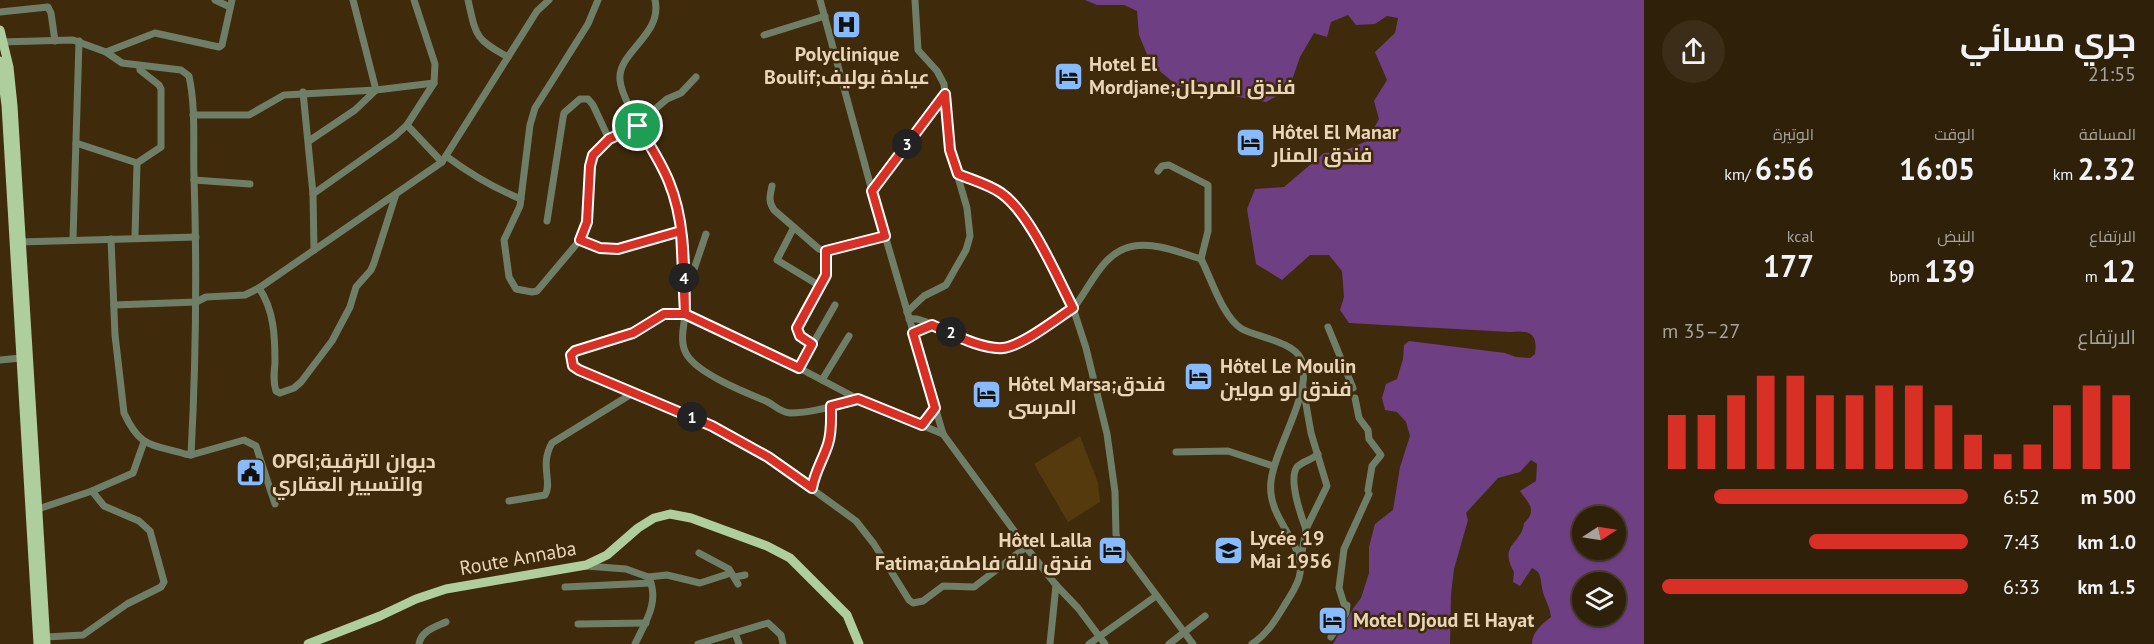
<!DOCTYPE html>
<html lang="ar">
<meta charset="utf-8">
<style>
:root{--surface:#2f2009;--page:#3b2d17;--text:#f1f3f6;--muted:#a7a39c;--line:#4a3e2a;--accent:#d93025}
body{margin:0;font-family:"PT Sans",Cairo,sans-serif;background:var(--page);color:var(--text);direction:rtl;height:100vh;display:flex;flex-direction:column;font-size:22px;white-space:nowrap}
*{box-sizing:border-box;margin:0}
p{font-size:20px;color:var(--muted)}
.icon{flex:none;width:33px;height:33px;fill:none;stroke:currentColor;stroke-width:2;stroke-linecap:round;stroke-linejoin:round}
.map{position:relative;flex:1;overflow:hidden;direction:ltr}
.sheet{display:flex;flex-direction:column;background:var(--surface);width:510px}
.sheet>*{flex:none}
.needle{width:39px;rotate:78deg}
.controls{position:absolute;left:1572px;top:506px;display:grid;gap:12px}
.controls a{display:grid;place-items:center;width:54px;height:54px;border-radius:50%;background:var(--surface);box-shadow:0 2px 4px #0004,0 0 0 2px var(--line);font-size:30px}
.pin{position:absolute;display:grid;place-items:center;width:51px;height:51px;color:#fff;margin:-26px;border:3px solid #fff;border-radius:50%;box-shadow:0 2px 6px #0007}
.km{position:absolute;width:30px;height:30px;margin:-15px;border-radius:50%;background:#222;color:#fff;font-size:16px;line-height:30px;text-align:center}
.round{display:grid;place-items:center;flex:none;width:63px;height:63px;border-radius:32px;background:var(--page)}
.head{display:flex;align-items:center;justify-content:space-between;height:102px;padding:0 18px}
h1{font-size:33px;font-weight:700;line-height:45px}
.metrics{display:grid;grid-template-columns:repeat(3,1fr);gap:9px;height:102px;padding:6px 18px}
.metrics div{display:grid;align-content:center}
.metrics b{font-size:30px;font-weight:700}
.metrics small{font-size:16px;font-weight:400}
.metrics p{font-size:16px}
.chart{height:168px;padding:12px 18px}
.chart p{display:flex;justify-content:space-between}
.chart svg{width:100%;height:108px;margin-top:6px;stroke:var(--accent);stroke-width:6}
ul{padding:0 18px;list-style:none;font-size:20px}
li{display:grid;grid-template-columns:96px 72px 1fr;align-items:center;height:45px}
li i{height:15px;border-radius:8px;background:var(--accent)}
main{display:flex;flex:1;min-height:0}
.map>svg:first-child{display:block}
.green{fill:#553a0d}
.water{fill:#6f3f84;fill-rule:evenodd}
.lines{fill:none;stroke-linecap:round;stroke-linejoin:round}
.minor{stroke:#6f7f67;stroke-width:7}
.major{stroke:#afce9d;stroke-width:9}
.route-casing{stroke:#fff;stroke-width:12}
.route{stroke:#d93025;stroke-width:8}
.labels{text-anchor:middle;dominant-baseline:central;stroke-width:5;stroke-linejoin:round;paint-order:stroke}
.poi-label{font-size:20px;font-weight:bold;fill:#ebd5b9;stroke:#3f2a0c;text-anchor:start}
.street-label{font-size:20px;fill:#ebd5b9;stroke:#3f2a0c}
</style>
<main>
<section class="sheet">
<div class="head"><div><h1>جري مسائي</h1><p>21:55</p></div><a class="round"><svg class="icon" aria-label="share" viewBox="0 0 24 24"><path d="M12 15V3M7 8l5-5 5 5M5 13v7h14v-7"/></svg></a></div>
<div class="metrics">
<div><p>المسافة</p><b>2.32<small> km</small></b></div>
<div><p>الوقت</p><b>16:05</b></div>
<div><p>الوتيرة</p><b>6:56<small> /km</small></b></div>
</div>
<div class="metrics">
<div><p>الارتفاع</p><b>12<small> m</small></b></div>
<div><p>النبض</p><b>139<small> bpm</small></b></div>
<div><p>kcal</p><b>177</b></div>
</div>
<div class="chart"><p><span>الارتفاع</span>27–35 m</p>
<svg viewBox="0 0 160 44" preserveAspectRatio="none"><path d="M5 44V22M15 44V22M25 44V14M35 44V6M45 44V6M55 44V14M65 44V14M75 44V10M85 44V10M95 44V18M105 44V30M115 44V38M125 44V34M135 44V18M145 44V10M155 44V14"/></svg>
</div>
<ul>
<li><b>500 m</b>6:52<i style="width:83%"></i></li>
<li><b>1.0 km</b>7:43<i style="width:52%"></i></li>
<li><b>1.5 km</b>6:33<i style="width:100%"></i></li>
</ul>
</section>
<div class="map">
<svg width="1644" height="644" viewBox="0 0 1644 644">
<rect width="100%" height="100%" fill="#3f2a0c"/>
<!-- green -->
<path class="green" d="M1080,436L1098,483L1100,502L1068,522L1034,464Z"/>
<!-- water -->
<path class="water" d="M1085,0H1644V644H1532C1532,632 1542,624 1551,617C1550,606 1544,599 1542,588C1540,579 1542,572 1532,568L1520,586L1513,582L1514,572C1498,544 1522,544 1524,523C1538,510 1528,503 1520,491L1536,481L1537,464L1531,460L1520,472L1498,478L1466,513L1468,520L1454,569L1451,594L1450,644H1333L1354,607L1361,598L1369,573V547L1375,524L1393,510L1400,467L1410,436L1406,422L1397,412L1385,410L1382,398L1386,384L1397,379L1403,359L1404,345L1409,341L1505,353L1516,357L1530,358L1535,354C1538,333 1529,330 1510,332L1349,323L1340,310L1344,297L1342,271L1329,255H1310L1282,280L1256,264L1247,209L1255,189L1284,187L1324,153L1341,152L1367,141L1379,119L1374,101L1387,80L1375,52L1395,33L1398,18L1387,16L1375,24L1356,25L1348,15L1331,22L1327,37L1314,33L1300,57L1292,80L1281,94L1266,102L1178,86L1151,64L1139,35L1137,11L1124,5H1097ZM1582,516H1616V549H1582ZM1582,582H1616V615H1582Z"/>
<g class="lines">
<!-- minor -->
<g class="minor">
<path d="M215,0L230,7"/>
<path d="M468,0C476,36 475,39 508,57"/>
<path d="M598,0L588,24L535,108L530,125L520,206L504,240L509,277L516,289L532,292L537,291L580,240L600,248L618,249L681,231"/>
<path d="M655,0C663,35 617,52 620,80C621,90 625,98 629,106C641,132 659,156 670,183C685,224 684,271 685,314L782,359L858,399L943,434"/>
<path d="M820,0L872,191L943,434L1026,547L1056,585L1078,608L1105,644"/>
<path d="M0,12L48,7L51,13L55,41"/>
<path d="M764,35L825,16"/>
<path d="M0,42L73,40L106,52L122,63L181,70L189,76C196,108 193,143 194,176C197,269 196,362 191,455"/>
<path d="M106,52L155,33L219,47L222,45L232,0"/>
<path d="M303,92L313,194L314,250"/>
<path d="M193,115H249L284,95L376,90L434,83"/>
<path d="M636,121L648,115L667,99L681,93L696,77"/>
<path d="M407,125L442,162"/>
<path d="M309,141L355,110L376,90L353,0"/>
<path d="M76,143L137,163L135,237"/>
<path d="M446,156C470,174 494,188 521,199"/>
<path d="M137,163L161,147V89L159,85L140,70V66"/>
<path d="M1158,171L1162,166L1169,165L1208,185V231L1201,259"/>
<path d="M958,174L995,189L1014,205L1048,259L1073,308L1086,348L1107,434L1115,492L1116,534L1119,545L1193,644"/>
<path d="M194,180L250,184"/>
<path d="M772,186C770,196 768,201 774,210L819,249L827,251L885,236"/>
<path d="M872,191L945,94"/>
<path d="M313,194L395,136L407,125L434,83L435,64L414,0"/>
<path d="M547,221L563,118L564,113L580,99H588L593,105L609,139"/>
<path d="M794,227L777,260L820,286"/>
<path d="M73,239L79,41"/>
<path d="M111,239L115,335L124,413C140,448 151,444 185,454L191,455L244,440L256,446L275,504"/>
<path d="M580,240L587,222L590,166L593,155L609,139L638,126"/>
<path d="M19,242L196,237"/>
<path d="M1201,259C1211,278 1223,318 1242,329C1257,337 1294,342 1301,359C1314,391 1275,446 1271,481C1266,521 1309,544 1299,578C1296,588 1289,598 1284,606C1275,621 1267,634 1252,644"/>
<path d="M685,286L692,275L706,234"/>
<path d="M259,288C274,310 275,336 275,363C274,373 273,382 276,391L280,393L294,388L301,382L332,341L350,307L356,287L371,270L374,263L396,194"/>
<path d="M114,305L196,302L206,297L245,295L259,288L442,162L537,11L549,0"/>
<path d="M907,312L924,296L946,285L966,250L970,236L967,208L950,150L944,84L937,71L918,50L915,0"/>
<path d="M909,319C920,318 926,322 935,326C954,334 988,353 1009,347C1020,343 1068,315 1075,306C1092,284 1103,251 1134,246C1155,242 1181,253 1201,259"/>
<path d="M1328,327L1353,388"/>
<path d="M913,333L932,325"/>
<path d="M812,344L800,336L797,328L826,275L827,251"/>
<path d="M0,360L21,358"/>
<path d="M799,368L835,305"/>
<path d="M822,380L849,336"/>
<path d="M1355,398L1359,418L1368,430L1369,439L1381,455L1372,466L1368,490"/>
<path d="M858,399C836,405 813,413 790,413C779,412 775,405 766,401C744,392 699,374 687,355C679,342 684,328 685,314H665L633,333L575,351L571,355L573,366L579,370L712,427L779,465L856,521L874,544L909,600L913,603L923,601L943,586L974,587L1026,547"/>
<path d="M922,425L935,408"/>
<path d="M1176,452L1228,451L1273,466"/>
<path d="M812,488C814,473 823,460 828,444C832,432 831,419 831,406"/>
<path d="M509,501L545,495C553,483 539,465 552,443L633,393"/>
<path d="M35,510L92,491L133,473L144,442"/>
<path d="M1306,529C1301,516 1288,479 1297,467C1303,461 1312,460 1318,454"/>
<path d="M699,553L729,569L738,584"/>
<path d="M1301,558L1306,529L1327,486L1311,433L1303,387"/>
<path d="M586,566L626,569L648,577C661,600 645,623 635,644"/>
<path d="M648,577L667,575L700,583L731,573"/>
<path d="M735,577L745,575"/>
<path d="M565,587L651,583"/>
<path d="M578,624L646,623"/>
<path d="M735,633L739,644"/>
<path d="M46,637L83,635L127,604L161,587L164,582L150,531L139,521L104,506L92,491"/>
<path d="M1331,637L1346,613L1347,605L1344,604L1339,588L1344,549L1369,494"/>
<path d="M419,644C421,631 435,627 446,622"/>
<path d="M698,644L768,623L781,635L783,644"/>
<path d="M1050,644L1056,585"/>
<path d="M1089,644L1156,596"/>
<path d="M1169,644L1205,616"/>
</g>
<!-- major -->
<g class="major">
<path d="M0,30L9,67L13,106L46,644"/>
<path d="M0,61L6,105L38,644"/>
<path d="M308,644L380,616L416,599L446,589L586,565L607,555L638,528L654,518L670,514L691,518L767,546L790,558L847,615L859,644"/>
</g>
</g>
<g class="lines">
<defs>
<path id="route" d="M638,126C649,144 661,162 669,182C686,223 684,271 685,314H664L633,333L575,351L571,355L573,366L579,370L712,426L768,457L812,488C815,471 823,460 828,444C832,432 831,419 831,406L858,399L922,425L935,408L913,333L932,325C951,333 982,350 1003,348C1022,346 1056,319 1073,308C1057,277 1030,213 1001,193C988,184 972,180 958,174L950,150L945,94L872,191L885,236L826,251V275L797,328L800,336L812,344L799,368L685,314L681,231L618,249L600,248L580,240L587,222L590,166L593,155L609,139L638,126"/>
</defs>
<!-- route casing -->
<use href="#route" class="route-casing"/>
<!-- route -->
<use href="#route" class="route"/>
</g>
<!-- icons -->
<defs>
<symbol id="hospital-square" viewBox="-11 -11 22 22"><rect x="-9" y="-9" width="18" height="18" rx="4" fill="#87bbfb" stroke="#3f2a0c"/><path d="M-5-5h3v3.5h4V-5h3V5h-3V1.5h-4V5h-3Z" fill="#111"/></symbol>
<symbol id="hotel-square" viewBox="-11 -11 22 22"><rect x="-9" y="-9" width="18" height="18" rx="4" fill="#87bbfb" stroke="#3f2a0c"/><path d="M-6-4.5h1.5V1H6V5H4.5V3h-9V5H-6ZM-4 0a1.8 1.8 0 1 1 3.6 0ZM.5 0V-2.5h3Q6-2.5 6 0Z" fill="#111"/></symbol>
<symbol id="civic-square" viewBox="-11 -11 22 22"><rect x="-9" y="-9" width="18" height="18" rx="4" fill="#87bbfb" stroke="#3f2a0c"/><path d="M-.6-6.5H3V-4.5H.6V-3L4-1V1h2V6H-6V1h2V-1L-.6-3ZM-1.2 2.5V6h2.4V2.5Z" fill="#111"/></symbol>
<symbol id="school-square" viewBox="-11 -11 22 22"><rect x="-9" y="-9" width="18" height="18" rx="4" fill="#87bbfb" stroke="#3f2a0c"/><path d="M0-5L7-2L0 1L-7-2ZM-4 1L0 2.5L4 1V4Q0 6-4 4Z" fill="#111"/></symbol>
</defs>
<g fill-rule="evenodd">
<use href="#hospital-square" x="830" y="8" width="33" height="33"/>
<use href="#hotel-square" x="1052" y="60" width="33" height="33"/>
<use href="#hotel-square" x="1234" y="126" width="33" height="33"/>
<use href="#hotel-square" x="1182" y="360" width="33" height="33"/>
<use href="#hotel-square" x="970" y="378" width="33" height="33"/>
<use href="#civic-square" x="234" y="456" width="33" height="33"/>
<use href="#school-square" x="1212" y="534" width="33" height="33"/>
<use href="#hotel-square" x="1096" y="534" width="33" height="33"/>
<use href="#hotel-square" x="1316" y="604" width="33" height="33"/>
</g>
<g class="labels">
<!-- poi labels -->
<g class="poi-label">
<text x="847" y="54" text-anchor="middle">Polyclinique<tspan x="847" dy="23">Boulif;عيادة بوليف</tspan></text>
<text x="1089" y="64">Hotel El<tspan x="1089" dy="23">Mordjane;فندق المرجان</tspan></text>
<text x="1272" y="132">Hôtel El Manar<tspan x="1272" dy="23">فندق المنار</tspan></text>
<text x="1220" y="366">Hôtel Le Moulin<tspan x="1220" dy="23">فندق لو مولين</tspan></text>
<text x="1008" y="384">Hôtel Marsa;فندق<tspan x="1008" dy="23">المرسى</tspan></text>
<text x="272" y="461">OPGI;ديوان الترقية<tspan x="272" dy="23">والتسيير العقاري</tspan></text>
<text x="1250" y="538">Lycée 19<tspan x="1250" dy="23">Mai 1956</tspan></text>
<text x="1092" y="540" text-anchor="end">Hôtel Lalla<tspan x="1092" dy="23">Fatima;فندق لالة فاطمة</tspan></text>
<text x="1353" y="620">Motel Djoud El Hayat</text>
</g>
<!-- street labels -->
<g class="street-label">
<text transform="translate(518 558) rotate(-10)">Route Annaba</text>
</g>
</g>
</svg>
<div class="controls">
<a><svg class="needle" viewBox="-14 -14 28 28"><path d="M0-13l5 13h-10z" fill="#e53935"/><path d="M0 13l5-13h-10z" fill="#a7a39c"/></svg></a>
<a><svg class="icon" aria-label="layers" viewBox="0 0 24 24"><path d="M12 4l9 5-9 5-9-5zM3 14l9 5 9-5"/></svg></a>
</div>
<div class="pin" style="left:638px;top:126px;background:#1e9e55"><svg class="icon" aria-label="arrive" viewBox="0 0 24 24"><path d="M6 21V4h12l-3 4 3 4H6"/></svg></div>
<b class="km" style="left:692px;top:417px">1</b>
<b class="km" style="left:951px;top:332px">2</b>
<b class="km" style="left:907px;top:144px">3</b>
<b class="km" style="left:684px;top:278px">4</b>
</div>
</main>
